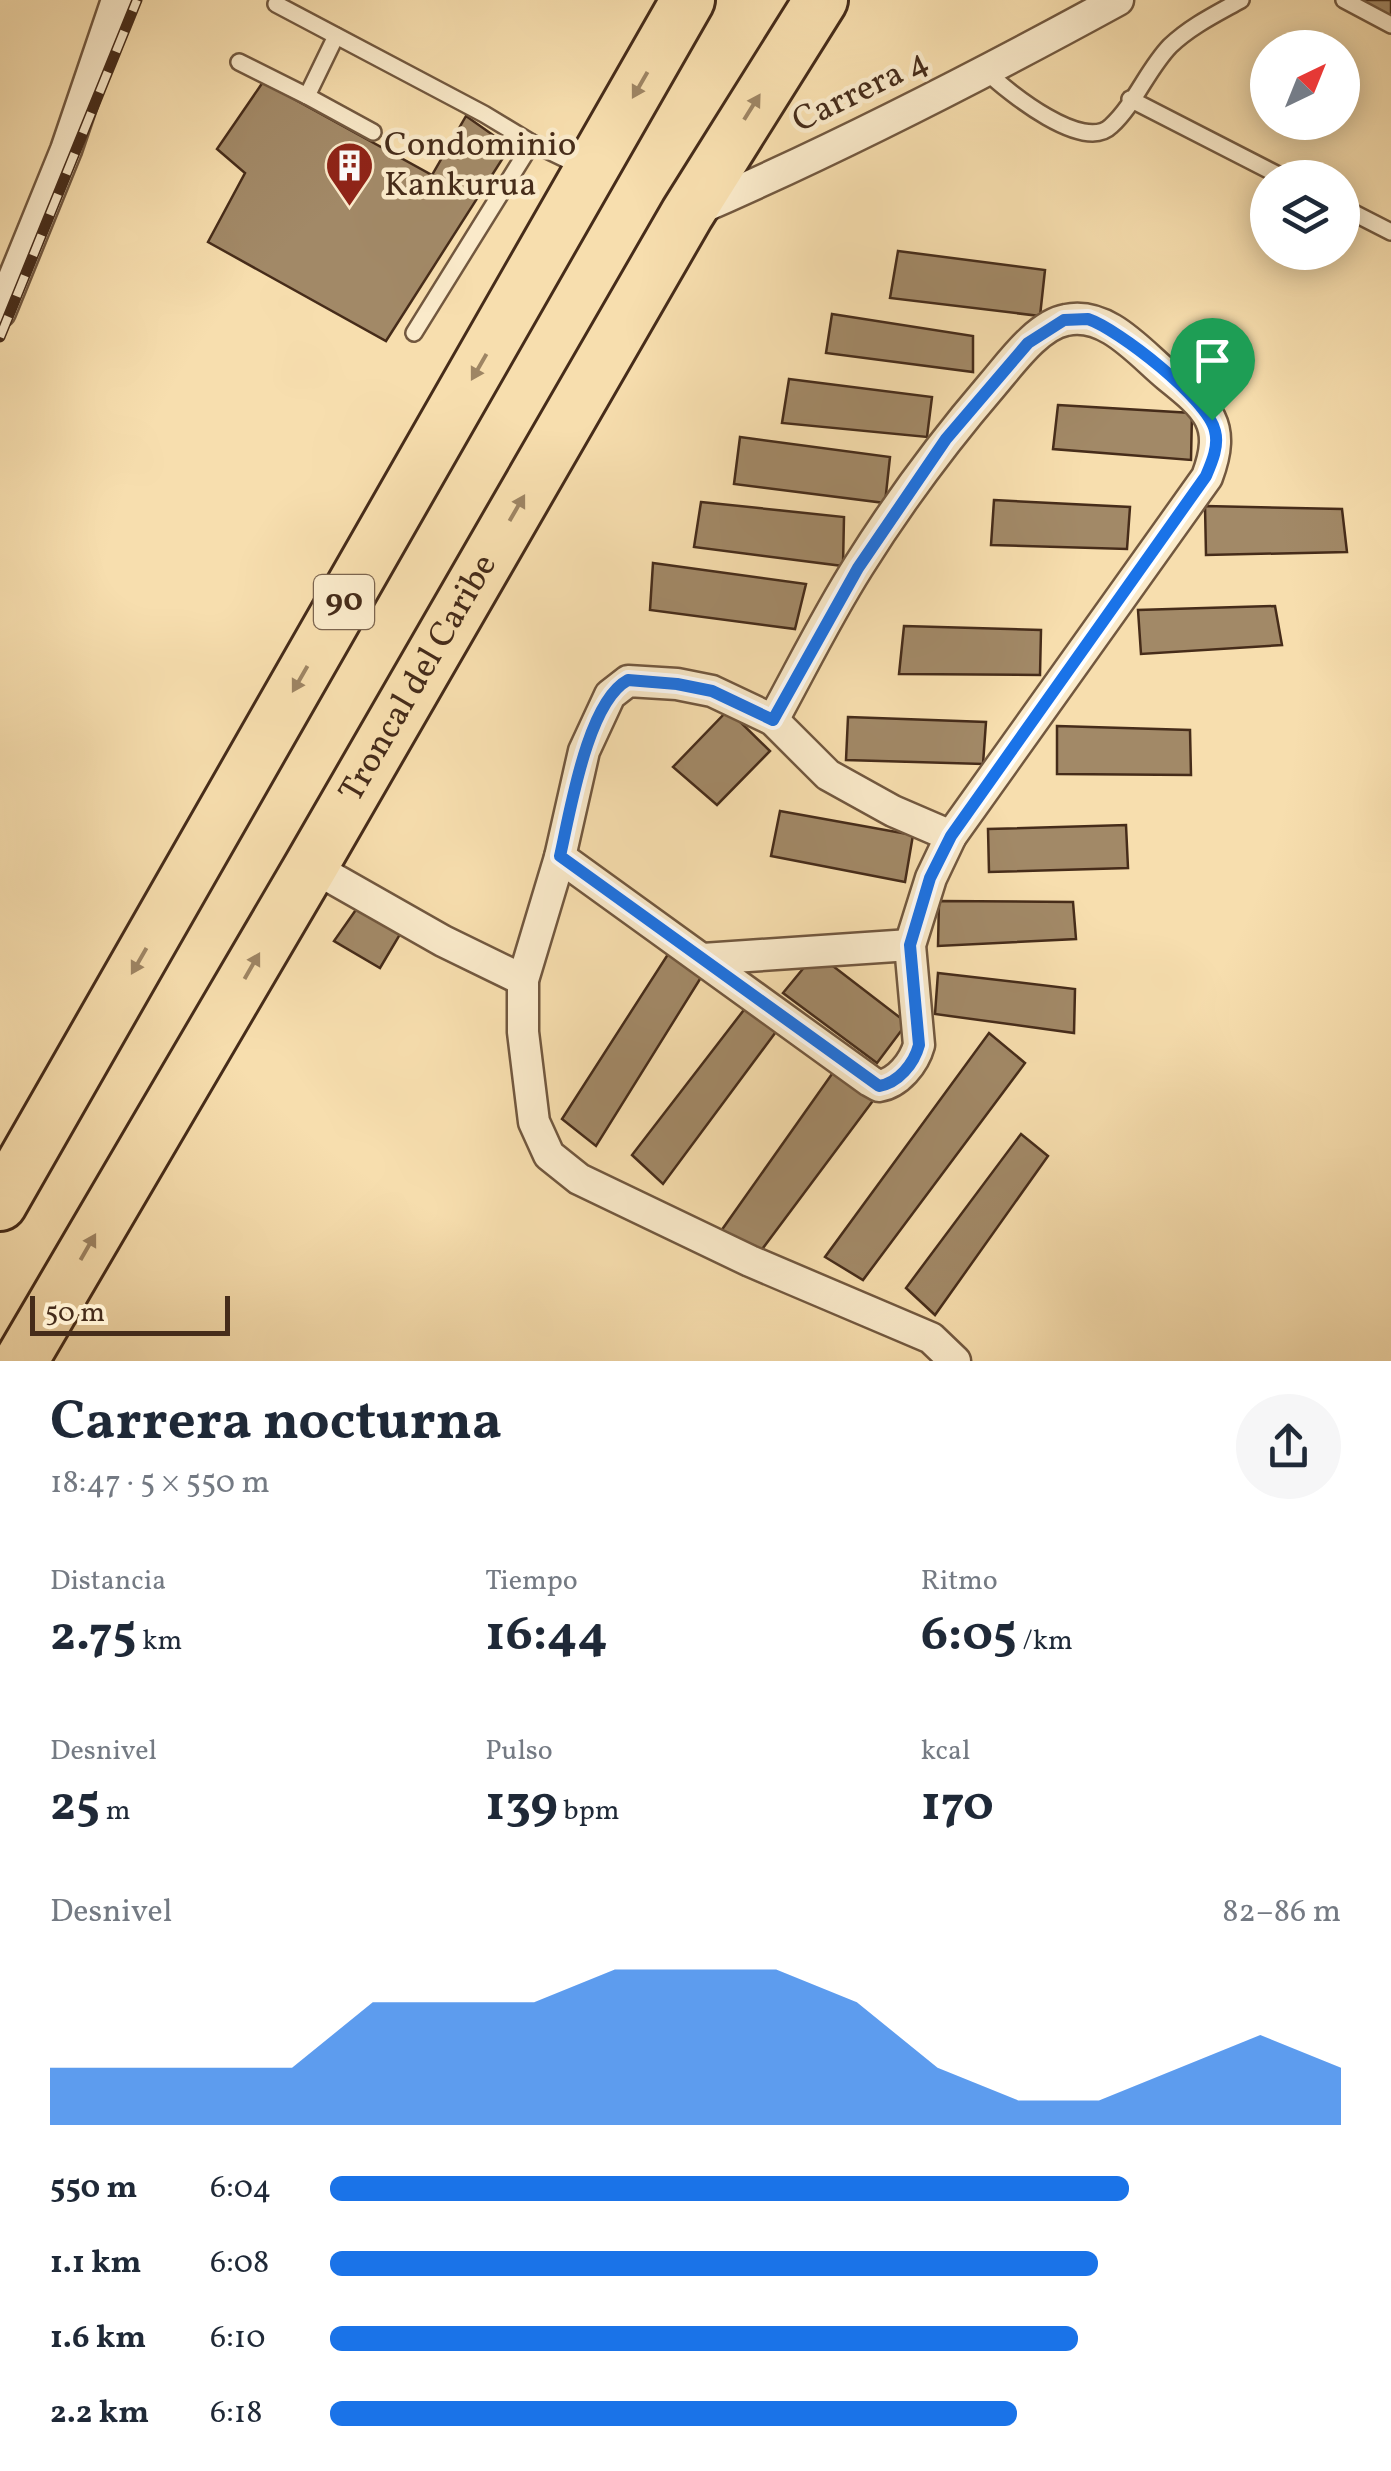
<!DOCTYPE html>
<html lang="es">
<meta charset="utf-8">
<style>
:root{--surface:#fff;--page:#f6f6f7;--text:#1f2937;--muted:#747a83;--accent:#1a73e8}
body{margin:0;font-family:Vollkorn,serif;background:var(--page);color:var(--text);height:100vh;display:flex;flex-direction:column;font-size:38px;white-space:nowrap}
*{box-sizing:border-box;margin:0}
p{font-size:32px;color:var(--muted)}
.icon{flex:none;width:55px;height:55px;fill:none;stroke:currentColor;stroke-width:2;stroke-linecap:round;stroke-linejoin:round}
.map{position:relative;height:1361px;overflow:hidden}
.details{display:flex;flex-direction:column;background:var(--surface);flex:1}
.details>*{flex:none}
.needle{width:65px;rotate:43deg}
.fabs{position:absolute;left:1250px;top:30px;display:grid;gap:20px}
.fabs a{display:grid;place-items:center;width:110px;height:110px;border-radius:50%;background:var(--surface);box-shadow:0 5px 25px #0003;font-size:50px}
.scale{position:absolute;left:30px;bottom:25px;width:200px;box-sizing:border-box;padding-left:10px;border:5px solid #462c1a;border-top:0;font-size:28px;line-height:35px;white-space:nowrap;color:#462c1a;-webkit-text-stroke:8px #faeaca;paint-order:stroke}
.pin{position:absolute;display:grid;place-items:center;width:85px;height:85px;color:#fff;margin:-102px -42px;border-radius:50% 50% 50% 0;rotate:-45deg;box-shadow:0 0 10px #0007}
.pin .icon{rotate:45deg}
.round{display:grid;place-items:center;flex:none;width:105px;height:105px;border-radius:52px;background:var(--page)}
.overview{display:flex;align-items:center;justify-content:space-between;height:170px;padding:0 50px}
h1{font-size:55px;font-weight:700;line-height:75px}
.metrics{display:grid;grid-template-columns:repeat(3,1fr);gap:15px;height:170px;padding:10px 50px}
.metrics div{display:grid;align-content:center}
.metrics b{font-size:50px;font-weight:700}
.metrics small{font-size:28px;font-weight:400}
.metrics p{font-size:28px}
.chart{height:280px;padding:20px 50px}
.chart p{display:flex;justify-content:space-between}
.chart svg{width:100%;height:180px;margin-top:10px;fill:var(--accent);opacity:.7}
ul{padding:0 50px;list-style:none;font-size:32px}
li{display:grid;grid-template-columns:160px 120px 1fr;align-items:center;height:75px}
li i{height:25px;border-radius:12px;background:var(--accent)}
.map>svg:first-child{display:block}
.building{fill:#a28967;stroke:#462c1a;stroke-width:2.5}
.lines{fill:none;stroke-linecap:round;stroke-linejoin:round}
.service-casing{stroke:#72583f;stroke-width:20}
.minor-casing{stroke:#72583f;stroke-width:35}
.trunk-casing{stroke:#462c1a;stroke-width:58}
.service{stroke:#faeaca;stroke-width:15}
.minor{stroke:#faeaca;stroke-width:30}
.trunk{stroke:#f7deae;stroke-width:52}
.rail-casing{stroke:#462c1a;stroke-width:11}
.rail{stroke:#faeaca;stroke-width:8;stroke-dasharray:22;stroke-linecap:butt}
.oneway{fill:#9e8564}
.route-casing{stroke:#fff;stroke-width:20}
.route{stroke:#1a73e8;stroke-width:12}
.labels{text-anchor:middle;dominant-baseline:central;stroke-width:9;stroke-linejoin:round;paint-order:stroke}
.shield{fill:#faeaca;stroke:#7c654f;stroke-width:2.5}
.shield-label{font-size:32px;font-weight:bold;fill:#462c1a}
.street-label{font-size:35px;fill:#462c1a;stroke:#faeaca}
.poi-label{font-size:35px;fill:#462c1a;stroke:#faeaca;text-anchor:start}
</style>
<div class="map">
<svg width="1391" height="1361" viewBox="0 0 1391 1361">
<rect width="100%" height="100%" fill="#f7deae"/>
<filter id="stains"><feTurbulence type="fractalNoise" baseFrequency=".002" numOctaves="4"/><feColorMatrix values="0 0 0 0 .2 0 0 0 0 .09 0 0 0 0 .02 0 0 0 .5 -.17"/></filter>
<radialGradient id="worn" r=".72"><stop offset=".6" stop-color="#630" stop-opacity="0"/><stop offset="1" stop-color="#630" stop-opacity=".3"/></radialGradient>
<!-- building -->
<g class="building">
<path d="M1361,0H1391V16Z"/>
<path d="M263,82L432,175L466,116L510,147L386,341L208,242L245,173L217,149Z"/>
<path d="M898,251L1045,270L1040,316L890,298Z"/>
<path d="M832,314L973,336V372L826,353Z"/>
<path d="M789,379L932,397L927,437L782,423Z"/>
<path d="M1058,405L1192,413L1191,460L1053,449Z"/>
<path d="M740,437L890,457L885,503L734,484Z"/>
<path d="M994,500L1130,507L1127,549L991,545Z"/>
<path d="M701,502L844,517L843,566L694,547Z"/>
<path d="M1205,506L1342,509L1347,552L1206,555Z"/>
<path d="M653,563L806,584L795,629L650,610Z"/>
<path d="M1275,606L1282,645L1141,654L1138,610Z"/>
<path d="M904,626L1041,630L1040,675L899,674Z"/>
<path d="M728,710L770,751L717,805L673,767Z"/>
<path d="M848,717L986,722L983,764L846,760Z"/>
<path d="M1057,726L1190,730L1191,775L1057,774Z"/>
<path d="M780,811L913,835L905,882L771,856Z"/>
<path d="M1126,825L1128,868L989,872L988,829Z"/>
<path d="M939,901L1073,902L1076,939L938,946Z"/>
<path d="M360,904L402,931L380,968L334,941Z"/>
<path d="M672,948L705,971L596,1146L562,1119Z"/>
<path d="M816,953L907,1023L877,1063L783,993Z"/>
<path d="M938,973L1075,989L1074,1033L935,1014Z"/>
<path d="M750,1002L781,1025L663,1184L632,1155Z"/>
<path d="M989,1033L1025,1063L863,1280L825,1257Z"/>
<path d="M839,1064L878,1094L757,1256L721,1231Z"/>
<path d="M1021,1134L1048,1156L935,1315L906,1288Z"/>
</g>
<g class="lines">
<defs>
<g id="service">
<path d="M1344,0L1391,25"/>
<path d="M276,4L484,114L532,143"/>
<path d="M336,36L307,96L373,132"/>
<path d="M239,62L307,96"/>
<path d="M987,72C1009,93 1084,153 1111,126C1135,104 1147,70 1170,46C1191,26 1216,14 1241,0"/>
<path d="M1130,99L1284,178"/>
<path d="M1342,207L1391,232"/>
<path d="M414,333L532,143L582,167"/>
</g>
<g id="minor">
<path d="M694,211C839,148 979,76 1118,0"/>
<path d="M0,312L66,150L117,0"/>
<path d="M951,836L893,811L828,775L773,720L712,691L677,684L628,681L610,695L584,751L560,857L523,980V1032L534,1122L549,1155L579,1179L750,1261L931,1338L955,1361"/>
<path d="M560,857L870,1081L879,1086C898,1083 914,1063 919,1045L910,945L931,878L951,836L1207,477C1227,424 1208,408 1168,376C1140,353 1107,311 1066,320C1038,325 1011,363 993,384C944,441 898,503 858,567C827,616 801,669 773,720"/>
<path d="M311,866L443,941L523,980"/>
<path d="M703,959L910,945"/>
</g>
<g id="trunk">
<path d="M0,1204L688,0"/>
<path id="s1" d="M21,1361L311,866L687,214L821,0"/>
</g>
</defs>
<!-- service casing -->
<use href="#service" class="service-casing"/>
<!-- minor casing -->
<use href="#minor" class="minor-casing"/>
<!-- trunk casing -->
<use href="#trunk" class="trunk-casing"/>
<!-- service -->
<use href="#service" class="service"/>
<!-- minor -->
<use href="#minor" class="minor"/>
<!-- trunk -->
<use href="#trunk" class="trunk"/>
<defs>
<path id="rail" d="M0,337L137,0"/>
</defs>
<!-- rail casing -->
<use href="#rail" class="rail-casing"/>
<!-- rail -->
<use href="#rail" class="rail"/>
</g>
<!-- one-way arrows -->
<defs><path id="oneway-solid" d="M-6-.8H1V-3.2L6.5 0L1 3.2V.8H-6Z" transform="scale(2.5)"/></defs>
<g class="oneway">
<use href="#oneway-solid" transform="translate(640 85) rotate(120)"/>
<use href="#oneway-solid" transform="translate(752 107) rotate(-58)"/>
<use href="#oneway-solid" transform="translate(479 367) rotate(120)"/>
<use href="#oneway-solid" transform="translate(517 508) rotate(-60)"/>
<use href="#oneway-solid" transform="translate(300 679) rotate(120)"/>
<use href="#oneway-solid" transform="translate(139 961) rotate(120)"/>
<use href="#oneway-solid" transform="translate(252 966) rotate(-60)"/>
<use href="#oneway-solid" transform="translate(88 1247) rotate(-60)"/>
</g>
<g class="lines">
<defs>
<path id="route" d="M1088,319C1118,329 1208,399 1215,431C1219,446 1212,462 1206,476L951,836L930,878L910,945L919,1045C914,1064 898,1083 879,1086L560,856C570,813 587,702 628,680L677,684L712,691L773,720L858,568L946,439L1028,343L1064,320Z"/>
</defs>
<!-- route casing -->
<use href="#route" class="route-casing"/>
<!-- route -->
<use href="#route" class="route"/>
</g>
<!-- icons -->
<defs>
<symbol id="building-pin" viewBox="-11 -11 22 30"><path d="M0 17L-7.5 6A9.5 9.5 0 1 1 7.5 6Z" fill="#8f2418" stroke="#faeaca"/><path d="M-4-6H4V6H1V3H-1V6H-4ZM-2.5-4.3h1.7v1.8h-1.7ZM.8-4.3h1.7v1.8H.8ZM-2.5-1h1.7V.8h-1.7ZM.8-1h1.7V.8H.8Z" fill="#fff"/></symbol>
</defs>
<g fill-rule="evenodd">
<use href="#building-pin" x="322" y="138" width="55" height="75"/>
</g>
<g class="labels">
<!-- shield labels -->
<rect class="shield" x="314" y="575" width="60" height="54" rx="8"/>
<g class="shield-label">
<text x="344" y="602">90</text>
</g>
<!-- street labels -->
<g class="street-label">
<text transform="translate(861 92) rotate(-26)">Carrera 4</text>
<text stroke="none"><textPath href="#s1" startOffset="790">Troncal del Caribe</textPath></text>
</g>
<!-- poi labels -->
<g class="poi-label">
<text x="384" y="146">Condominio<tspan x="384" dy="40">Kankurua</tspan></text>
</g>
</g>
<rect width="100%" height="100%" filter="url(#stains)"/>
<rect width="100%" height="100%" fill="url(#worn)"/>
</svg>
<div class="fabs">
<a><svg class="needle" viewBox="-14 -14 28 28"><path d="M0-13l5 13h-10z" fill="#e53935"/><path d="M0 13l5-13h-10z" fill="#747a83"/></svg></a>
<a><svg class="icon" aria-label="layers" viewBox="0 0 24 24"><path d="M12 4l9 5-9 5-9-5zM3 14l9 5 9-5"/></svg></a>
</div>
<div class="scale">50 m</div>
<div class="pin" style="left:1212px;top:420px;background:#1e9e55"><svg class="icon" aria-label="arrive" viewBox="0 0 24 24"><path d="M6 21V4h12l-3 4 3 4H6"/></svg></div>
</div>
<section class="details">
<div class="overview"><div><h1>Carrera nocturna</h1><p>18:47 · 5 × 550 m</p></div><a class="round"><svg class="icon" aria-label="share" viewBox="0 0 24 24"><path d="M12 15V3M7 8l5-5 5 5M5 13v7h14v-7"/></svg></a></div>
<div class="metrics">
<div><p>Distancia</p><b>2.75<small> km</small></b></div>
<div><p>Tiempo</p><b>16:44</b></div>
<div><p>Ritmo</p><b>6:05<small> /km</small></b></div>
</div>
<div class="metrics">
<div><p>Desnivel</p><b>25<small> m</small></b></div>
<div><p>Pulso</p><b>139<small> bpm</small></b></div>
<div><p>kcal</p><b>170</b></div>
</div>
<div class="chart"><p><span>Desnivel</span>82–86 m</p>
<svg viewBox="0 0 160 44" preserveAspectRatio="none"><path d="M0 44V30L10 30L20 30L30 30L40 14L50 14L60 14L70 6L80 6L90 6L100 14L110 30L120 38L130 38L140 30L150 22L160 30V44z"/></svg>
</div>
<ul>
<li><b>550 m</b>6:04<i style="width:79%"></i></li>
<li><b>1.1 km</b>6:08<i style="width:76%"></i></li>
<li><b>1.6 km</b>6:10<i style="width:74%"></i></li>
<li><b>2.2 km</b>6:18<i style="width:68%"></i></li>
</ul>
</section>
